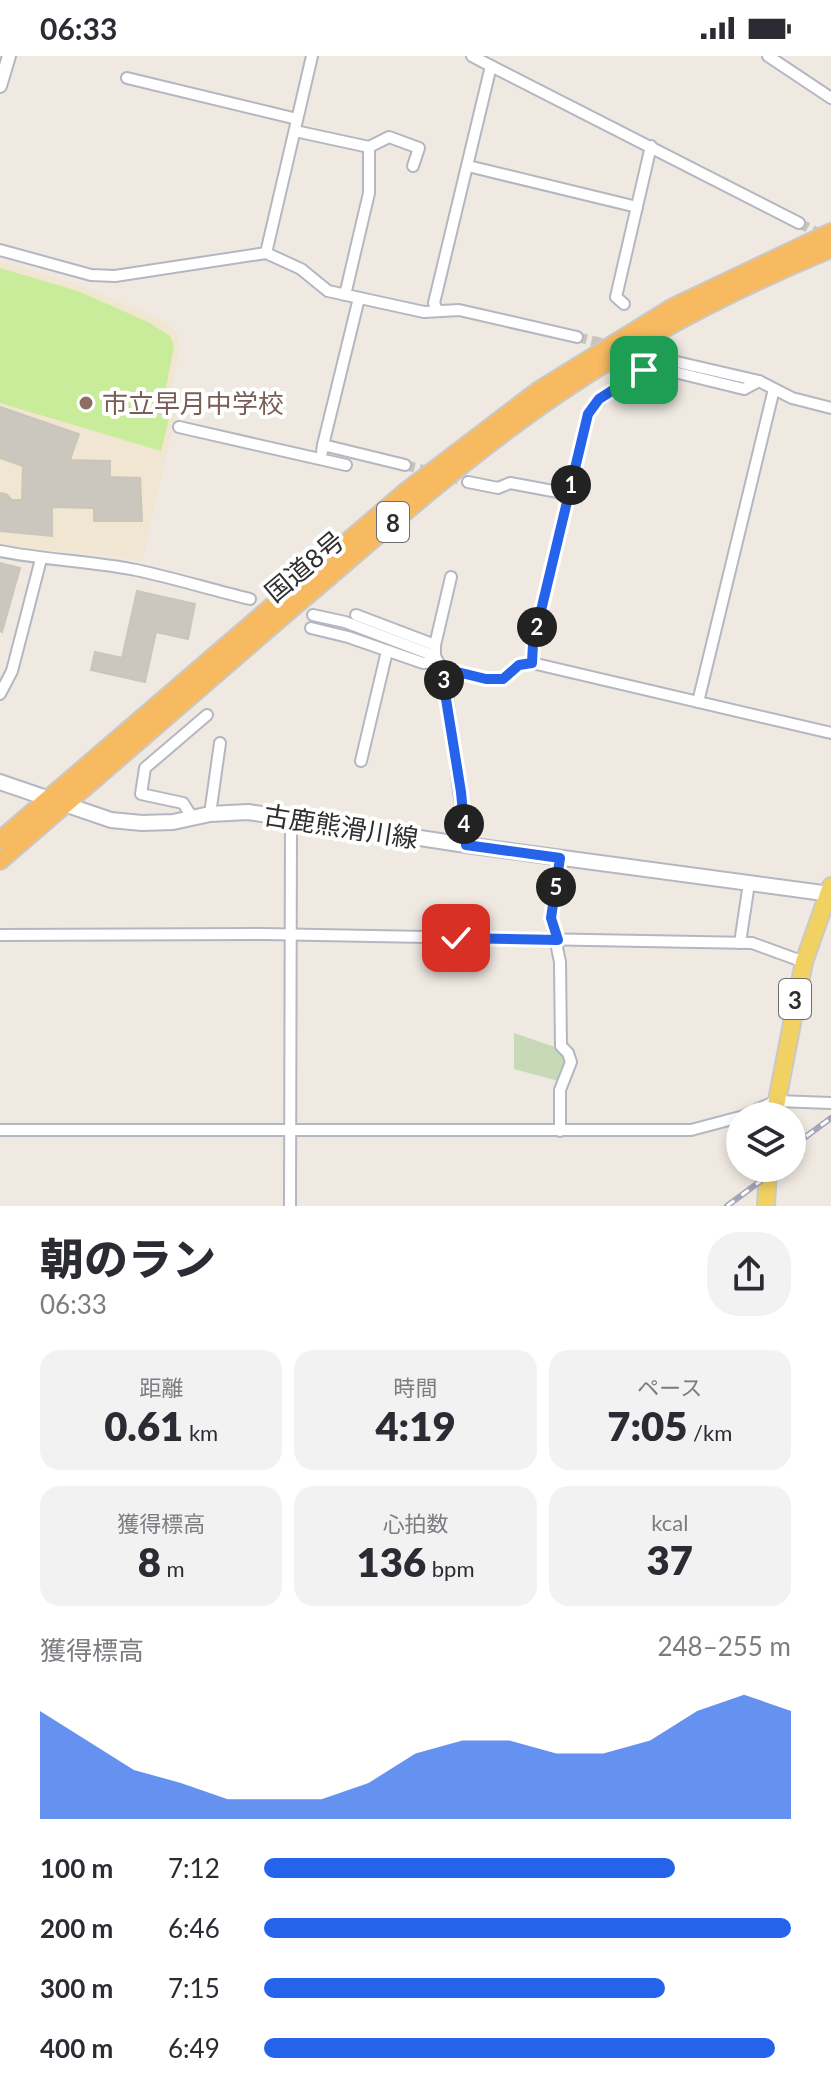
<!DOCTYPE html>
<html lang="ja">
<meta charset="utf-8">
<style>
:root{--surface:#fff;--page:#f2f2f3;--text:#2b2b33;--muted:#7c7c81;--accent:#2563eb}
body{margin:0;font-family:Lato,"Noto Sans JP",sans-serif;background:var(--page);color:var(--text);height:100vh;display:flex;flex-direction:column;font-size:30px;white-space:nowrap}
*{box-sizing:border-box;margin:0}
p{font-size:26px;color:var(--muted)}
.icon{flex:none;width:44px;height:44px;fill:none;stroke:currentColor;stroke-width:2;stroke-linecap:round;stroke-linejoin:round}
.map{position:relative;height:1150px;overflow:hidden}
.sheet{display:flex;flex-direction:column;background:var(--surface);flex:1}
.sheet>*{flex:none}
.controls{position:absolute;left:726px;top:1046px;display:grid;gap:16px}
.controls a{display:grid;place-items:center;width:80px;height:80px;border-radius:50%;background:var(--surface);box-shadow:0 4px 12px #0003;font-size:40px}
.pin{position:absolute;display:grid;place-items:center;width:68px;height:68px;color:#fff;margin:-34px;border-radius:16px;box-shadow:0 4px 12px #0006}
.km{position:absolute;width:40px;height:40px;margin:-20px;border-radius:50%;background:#222;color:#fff;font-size:22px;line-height:40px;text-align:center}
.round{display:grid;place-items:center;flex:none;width:84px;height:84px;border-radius:32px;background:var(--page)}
.head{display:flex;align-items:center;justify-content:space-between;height:136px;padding:0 40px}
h1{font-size:44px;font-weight:800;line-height:60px}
.stats{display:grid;grid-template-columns:repeat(3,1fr);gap:12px;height:136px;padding:8px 40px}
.stats div{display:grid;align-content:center;border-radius:20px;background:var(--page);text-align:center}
.stats b{font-size:40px;font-weight:800}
.stats small{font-size:22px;font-weight:400}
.stats p{font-size:22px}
.chart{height:224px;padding:16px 40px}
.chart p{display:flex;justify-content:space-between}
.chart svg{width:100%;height:144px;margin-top:8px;fill:var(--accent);opacity:.7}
ul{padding:0 40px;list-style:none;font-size:26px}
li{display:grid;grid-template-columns:128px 96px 1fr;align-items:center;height:60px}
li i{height:20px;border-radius:10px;background:var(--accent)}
.status{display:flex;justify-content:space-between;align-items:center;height:56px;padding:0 40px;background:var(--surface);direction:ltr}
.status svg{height:22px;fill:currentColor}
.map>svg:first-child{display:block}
.education{fill:#f0e6d1}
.cemetery{fill:#c8d9b8}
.pitch{fill:#c9ec9a}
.building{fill:#cbc7bf;stroke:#cbc5ba;stroke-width:2}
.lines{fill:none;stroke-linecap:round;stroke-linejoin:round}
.minor-tunnel{stroke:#c8c4bd;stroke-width:10;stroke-dasharray:10 5;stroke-linecap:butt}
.minor-casing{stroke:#b4b7c1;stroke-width:14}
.tertiary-casing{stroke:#b4b7c1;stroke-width:16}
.secondary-casing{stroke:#b4b7c1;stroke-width:18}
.primary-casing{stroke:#c9c9c9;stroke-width:20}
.trunk-casing{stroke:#c9c9c9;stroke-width:20}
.minor{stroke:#fff;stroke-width:10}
.tertiary{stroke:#fff;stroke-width:12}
.secondary{stroke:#fff;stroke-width:14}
.primary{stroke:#f2d163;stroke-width:16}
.trunk{stroke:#f8ba60;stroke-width:16}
.rail-casing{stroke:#a3a6b8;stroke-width:6}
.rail{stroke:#fff;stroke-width:3;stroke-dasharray:9;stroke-linecap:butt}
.route-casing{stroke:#fff;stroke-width:16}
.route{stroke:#2563eb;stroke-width:10}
.education-dot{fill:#8d6e63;stroke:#fff;stroke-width:3}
.labels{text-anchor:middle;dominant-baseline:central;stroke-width:8;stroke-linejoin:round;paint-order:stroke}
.shield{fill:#fff;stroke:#6d6d6d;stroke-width:2}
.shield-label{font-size:24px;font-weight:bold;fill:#2e2e2e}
.education-label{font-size:26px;fill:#785e54;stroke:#fff;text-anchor:start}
.street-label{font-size:26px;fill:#2e2e2e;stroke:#fff}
</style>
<div class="status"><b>06:33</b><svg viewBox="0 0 49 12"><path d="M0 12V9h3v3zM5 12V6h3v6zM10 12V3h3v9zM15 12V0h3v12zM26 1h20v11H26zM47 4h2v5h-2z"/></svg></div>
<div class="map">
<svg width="831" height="1150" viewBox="0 0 831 1150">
<rect width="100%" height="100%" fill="#efe9e1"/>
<!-- education -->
<path class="education" d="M0,205L79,229L166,266L177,278L180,291L171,334L175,359L142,506L98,498L28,493L0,488Z"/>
<!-- cemetery -->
<path class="cemetery" d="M514,977L558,992L565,998V1009L558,1025L514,1013Z"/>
<!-- pitch -->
<path class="pitch" d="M0,212L78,235L148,266L170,280L174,290L164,342L170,359L161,395L0,347Z"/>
<!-- building -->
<g class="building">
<path d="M0,351L79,378L70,404L110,405V421L140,422L142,465H94V452L52,451V480L0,475V437L6,438L12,444H22L23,410L0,402Z"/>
<path d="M0,507L20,512L2,576L0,575Z"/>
<path d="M137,535L195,548L188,583L156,576L145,626L91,614L95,596L122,602Z"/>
</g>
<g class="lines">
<!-- minor-tunnel -->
<g class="minor-tunnel">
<path d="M799,167L826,181"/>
<path d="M577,281L610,289"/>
<path d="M626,294L655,301"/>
<path d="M405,409L468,426"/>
</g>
<defs>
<g id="minor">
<path d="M768,0L831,42"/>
<path d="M491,10L799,167"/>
<path d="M127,22L297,63"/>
<path d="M295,75L369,91L389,81L419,92L413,110"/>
<path d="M468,110L637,151"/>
<path d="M0,194L91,219L115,220L266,197L301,213L328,235L424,256L459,254L577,281"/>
<path d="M266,197L312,0"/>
<path d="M345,239L369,137V91"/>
<path d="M624,248L616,241L651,90"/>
<path d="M437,254L434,247L491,10L472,0"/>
<path d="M655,301L759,325L792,342L831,352"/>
<path d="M179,371L346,409"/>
<path d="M323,389L359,242"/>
<path d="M322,396L323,389L405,409"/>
<path d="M468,426L498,432L510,427L569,438"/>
<path d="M0,495C45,504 91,505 136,514C174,522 212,534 250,543"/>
<path d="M313,559L345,566L435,600L441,612L446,632L466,789"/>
<path d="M356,559L435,589V600"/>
<path d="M311,572L348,581L423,607L438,606"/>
<path d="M435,589L451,521"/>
<path d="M532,607L533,588L588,358C603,337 632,316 658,312L744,333L759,325"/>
<path d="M441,612L486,623H503L519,609L532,607L831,677"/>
<path d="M0,638L12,615L41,503"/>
<path d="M698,646L774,333"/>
<path d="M361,705L387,595"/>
<path d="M210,758L220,687"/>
<path d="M192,761L183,747L141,738L145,712L207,659"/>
<path d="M0,879L263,878L752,887L804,906"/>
<path d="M740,887L749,827"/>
<path d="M743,1060L776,1045L831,1047"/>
<path d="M0,1074H691L740,1061"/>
<path d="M560,1075V1034L571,1006L568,997L561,990L560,906L551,862L560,802"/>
<path d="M290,1150L291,761"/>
</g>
<path id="tertiary" d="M0,30L9,0"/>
<path id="secondary" d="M0,726L111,764L142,767L173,766L210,758L248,756L466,789L831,838"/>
<g id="primary">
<path d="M774,1060L804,906L831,830"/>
<path d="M766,1150L768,1112"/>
</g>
<g id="trunk">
<path d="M0,784L405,436L539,334L673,251L831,176"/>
<path d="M0,805C103,716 205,627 308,539C389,470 470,398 558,338C644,280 736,232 831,193"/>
</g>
</defs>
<!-- minor casing -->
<use href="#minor" class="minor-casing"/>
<!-- tertiary casing -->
<use href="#tertiary" class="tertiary-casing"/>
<!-- secondary casing -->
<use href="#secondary" class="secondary-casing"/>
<!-- primary casing -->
<use href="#primary" class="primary-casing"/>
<!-- trunk casing -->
<use href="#trunk" class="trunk-casing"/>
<!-- minor -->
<use href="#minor" class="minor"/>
<!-- tertiary -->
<use href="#tertiary" class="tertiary"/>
<!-- secondary -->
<use href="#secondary" class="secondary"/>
<!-- primary -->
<use href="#primary" class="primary"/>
<!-- trunk -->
<use href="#trunk" class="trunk"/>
<defs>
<g id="rail">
<path d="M792,1091L831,1062"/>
<path d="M727,1150L778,1112"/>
</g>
</defs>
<!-- rail casing -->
<use href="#rail" class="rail-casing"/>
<!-- rail -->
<use href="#rail" class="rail"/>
</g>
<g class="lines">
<defs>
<path id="route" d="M456,882L558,884L551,862L560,802L466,789L461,736L441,612L486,623H503L519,609L532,607L533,588L588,358L599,343L644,314"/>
</defs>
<!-- route casing -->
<use href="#route" class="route-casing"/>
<!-- route -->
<use href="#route" class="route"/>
</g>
<!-- markers -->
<circle class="education-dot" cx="86" cy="347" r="8"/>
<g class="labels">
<!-- shield labels -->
<g class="shield">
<rect x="377" y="446" width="32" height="40" rx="6"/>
<rect x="779" y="923" width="32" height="40" rx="6"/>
</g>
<g class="shield-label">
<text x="393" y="466">8</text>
<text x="795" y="943">3</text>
</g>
<!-- education labels -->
<g class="education-label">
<text x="102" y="347">市立早月中学校</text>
</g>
<!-- street labels -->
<g class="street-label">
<text transform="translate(304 510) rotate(-40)">国道8号</text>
<text transform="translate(341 770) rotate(9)">古鹿熊滑川線</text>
</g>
</g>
</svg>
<div class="controls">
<a><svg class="icon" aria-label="layers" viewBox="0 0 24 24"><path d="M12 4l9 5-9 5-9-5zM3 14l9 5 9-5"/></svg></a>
</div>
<div class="pin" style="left:644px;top:314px;background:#1e9e55"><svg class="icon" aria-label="arrive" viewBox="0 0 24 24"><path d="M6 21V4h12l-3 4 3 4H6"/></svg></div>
<div class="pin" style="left:456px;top:882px;background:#d93025"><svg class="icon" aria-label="check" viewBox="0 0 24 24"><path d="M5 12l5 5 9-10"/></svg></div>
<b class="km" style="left:571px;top:429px">1</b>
<b class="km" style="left:537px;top:571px">2</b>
<b class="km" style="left:444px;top:624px">3</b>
<b class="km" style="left:464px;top:768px">4</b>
<b class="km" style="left:556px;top:831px">5</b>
</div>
<section class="sheet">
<div class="head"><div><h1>朝のラン</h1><p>06:33</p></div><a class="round"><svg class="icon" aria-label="share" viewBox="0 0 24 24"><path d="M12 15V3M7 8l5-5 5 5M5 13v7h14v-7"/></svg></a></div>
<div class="stats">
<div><p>距離</p><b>0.61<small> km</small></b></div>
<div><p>時間</p><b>4:19</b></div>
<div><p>ペース</p><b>7:05<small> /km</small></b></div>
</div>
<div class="stats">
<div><p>獲得標高</p><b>8<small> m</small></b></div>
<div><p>心拍数</p><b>136<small> bpm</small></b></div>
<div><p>kcal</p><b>37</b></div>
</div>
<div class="chart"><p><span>獲得標高</span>248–255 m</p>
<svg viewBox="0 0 160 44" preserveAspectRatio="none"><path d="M0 44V11L10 20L20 29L30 33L40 38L50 38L60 38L70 33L80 24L90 20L100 20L110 24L120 24L130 20L140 11L150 6L160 11V44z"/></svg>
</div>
<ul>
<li><b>100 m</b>7:12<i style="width:78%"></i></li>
<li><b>200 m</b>6:46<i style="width:100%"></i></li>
<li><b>300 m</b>7:15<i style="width:76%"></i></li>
<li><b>400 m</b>6:49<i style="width:97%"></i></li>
</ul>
</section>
